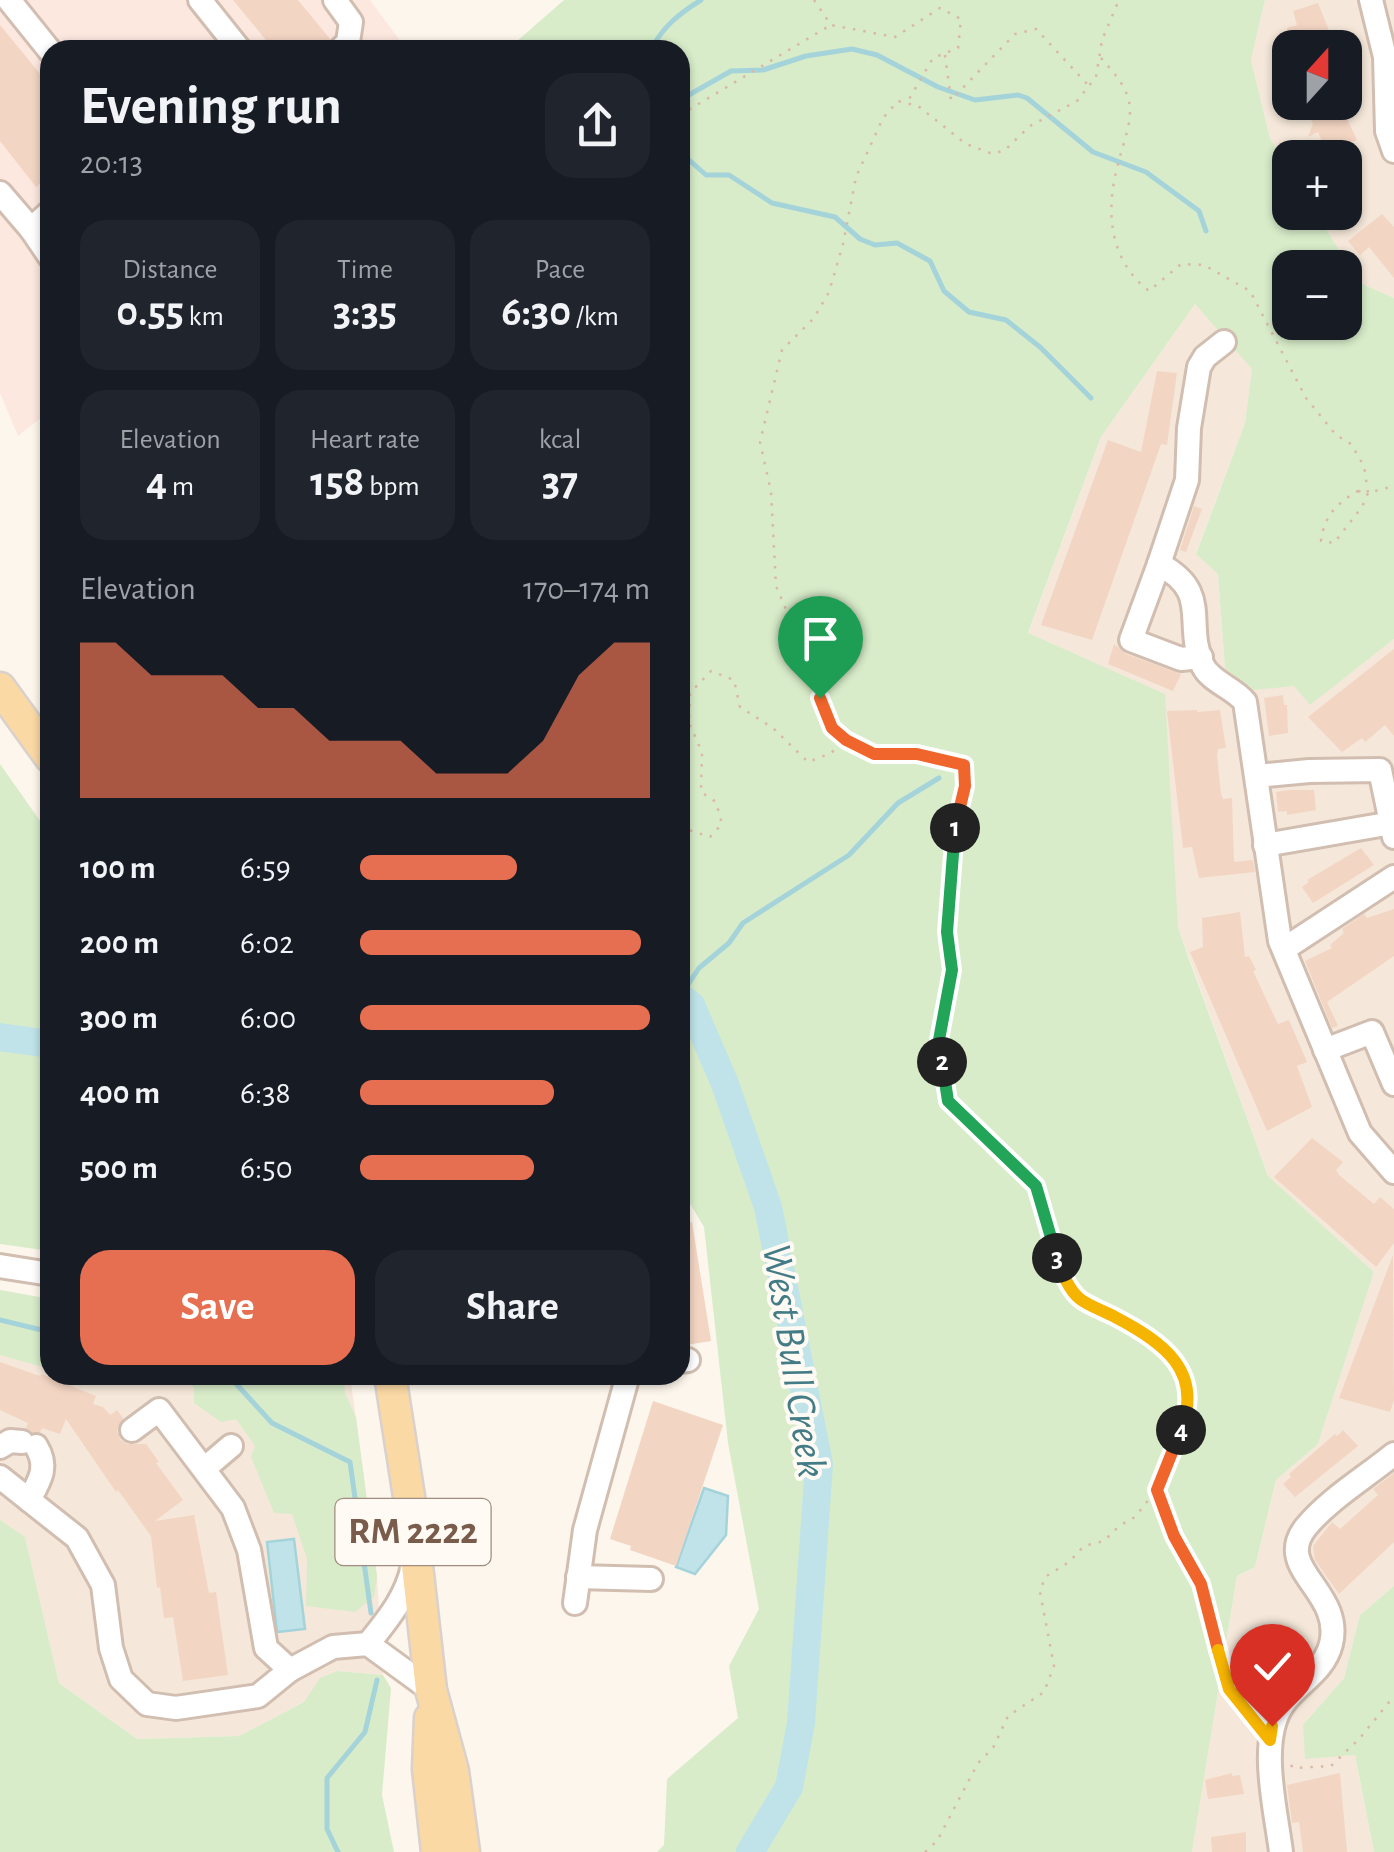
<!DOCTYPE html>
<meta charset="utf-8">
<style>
:root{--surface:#171b24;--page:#20242c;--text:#f1f3f6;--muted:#9ea1a6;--accent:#e76f51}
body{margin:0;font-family:"Alegreya Sans",sans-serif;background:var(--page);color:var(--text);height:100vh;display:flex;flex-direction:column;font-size:38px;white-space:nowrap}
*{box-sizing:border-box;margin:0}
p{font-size:32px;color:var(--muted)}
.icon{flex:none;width:55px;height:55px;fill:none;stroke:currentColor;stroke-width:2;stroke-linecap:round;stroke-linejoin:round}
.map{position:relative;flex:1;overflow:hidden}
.panel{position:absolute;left:40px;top:40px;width:650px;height:1345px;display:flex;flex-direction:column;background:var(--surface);border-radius:30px;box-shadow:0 2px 8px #0004}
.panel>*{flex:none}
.needle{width:65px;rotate:21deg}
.fabs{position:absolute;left:1272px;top:30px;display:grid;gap:20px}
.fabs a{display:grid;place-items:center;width:90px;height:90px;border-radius:20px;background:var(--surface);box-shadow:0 2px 8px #0004;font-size:50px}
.pin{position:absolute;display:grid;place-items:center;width:85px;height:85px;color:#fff;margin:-102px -42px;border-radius:50% 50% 50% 0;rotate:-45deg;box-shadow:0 0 10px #0007}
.pin .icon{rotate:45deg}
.km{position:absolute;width:50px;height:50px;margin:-25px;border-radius:50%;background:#222;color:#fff;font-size:28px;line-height:50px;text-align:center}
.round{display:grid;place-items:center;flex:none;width:105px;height:105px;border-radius:30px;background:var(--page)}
.headline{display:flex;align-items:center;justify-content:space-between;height:170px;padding:0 40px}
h1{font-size:55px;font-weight:700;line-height:75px}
.figures{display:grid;grid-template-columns:repeat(3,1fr);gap:15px;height:170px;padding:10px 40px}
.figures div{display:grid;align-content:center;border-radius:25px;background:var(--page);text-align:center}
.figures b{font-size:42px;font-weight:700}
.figures small{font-size:28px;font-weight:400}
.figures p{font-size:28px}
.chart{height:280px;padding:20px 40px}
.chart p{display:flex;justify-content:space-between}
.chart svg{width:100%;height:180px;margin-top:10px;fill:var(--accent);opacity:.7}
.button{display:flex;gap:20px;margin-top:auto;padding:20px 40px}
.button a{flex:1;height:115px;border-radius:30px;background:var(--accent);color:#fff;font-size:40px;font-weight:700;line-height:115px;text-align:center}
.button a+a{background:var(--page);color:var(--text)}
ul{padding:0 40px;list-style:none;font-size:32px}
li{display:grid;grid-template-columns:160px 120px 1fr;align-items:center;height:75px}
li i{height:25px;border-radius:12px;background:var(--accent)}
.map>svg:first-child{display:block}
.residential{fill:#f5e8da;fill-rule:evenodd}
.commercial{fill:#fde8e0}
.green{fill:#d8ecc9;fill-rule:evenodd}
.water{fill:#bfe3e8;stroke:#a5d3da;stroke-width:2.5}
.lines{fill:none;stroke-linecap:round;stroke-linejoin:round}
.stream{stroke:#a5d3da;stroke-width:5}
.river{stroke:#bfe3e8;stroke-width:28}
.building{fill:#f3d5c3}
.minor-casing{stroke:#d1beb0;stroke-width:28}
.major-casing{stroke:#dad1cd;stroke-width:35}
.path{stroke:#d9b8a5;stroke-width:2.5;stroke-dasharray:2.5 8;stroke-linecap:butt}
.minor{stroke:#fff;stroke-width:22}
.major{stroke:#fbd9a5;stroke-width:30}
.split-1-casing{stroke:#fff;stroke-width:20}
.split-2-casing{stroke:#fff;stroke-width:20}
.split-3-casing{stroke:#fff;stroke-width:20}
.split-4-casing{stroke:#fff;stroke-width:20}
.split-5-casing{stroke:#fff;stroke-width:20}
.split-6-casing{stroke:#fff;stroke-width:20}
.split-1{stroke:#f0652b;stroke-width:12}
.split-2{stroke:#22a559;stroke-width:12}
.split-3{stroke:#22a559;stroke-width:12}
.split-4{stroke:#f5b400;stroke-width:12}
.split-5{stroke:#f0652b;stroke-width:12}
.split-6{stroke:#f5b400;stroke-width:12}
.labels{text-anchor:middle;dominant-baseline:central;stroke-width:8;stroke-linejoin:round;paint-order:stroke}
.shield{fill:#fffaf3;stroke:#a28b7f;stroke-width:2.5}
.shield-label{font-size:38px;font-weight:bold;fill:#7a5c4d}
.water-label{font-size:42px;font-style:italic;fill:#437c86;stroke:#fffaf3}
</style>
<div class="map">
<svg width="1394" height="1852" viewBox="0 0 1394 1852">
<rect width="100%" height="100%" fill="#fdf6ec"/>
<!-- residential -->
<g class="residential">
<path d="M1265,0H1394V298L1360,283L1316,213L1345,212V158H1290V171L1270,138L1251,60ZM1290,48H1345V102H1290Z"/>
<path d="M1195,304L1253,369L1245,423L1196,553L1218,573L1225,669L1254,690L1294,685L1310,704L1394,639V1586L1360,1615L1344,1678L1303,1725L1355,1755L1374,1852H1192L1237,1576L1255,1567L1276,1480L1318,1444L1374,1272L1268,1176L1178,927L1028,634L1101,437Z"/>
<path d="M0,1290L50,1299V1375H350L377,1576L383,1675L338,1671L304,1702L239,1736L137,1739L59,1683L25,1538L0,1520Z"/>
</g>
<!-- commercial -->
<path class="commercial" d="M0,0H370L407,50H50V411L18,436L0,393Z"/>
<!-- green -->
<g class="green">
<path d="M564,0H1265L1251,60L1270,138L1290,171V212L1316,213L1360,283L1394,298V639L1310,705L1294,686L1254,690L1225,669L1218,574L1196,554L1245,423L1252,369L1195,304L1101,437L1028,633L1165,694L1178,927L1189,959L1268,1176L1374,1272L1318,1444L1276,1480L1255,1567L1237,1576L1192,1852H657L664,1845L667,1779L738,1718L729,1666L759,1609L728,1443L704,1227L680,1187V50H507ZM1290,268H1345V322H1290Z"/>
<path d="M0,764L50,835V1251L0,1244Z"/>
<path d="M0,1290L50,1299V1369L0,1355Z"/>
<path d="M177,1375H344L345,1393L356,1417L377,1576L374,1597L355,1612L306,1606L307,1559L292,1514L274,1513L251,1457L255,1446L236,1419L221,1422L194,1403V1387Z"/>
<path d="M0,1520L25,1537L59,1683L137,1739L239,1736L304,1702L320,1678L338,1671L383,1675L391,1688L382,1795L394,1852H0Z"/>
<path d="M1394,1586V1852H1374L1355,1755L1305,1759L1303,1725L1344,1678L1360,1615Z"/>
</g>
<!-- water -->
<g class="water">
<path d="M704,1488L728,1496L726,1535L695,1574L676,1567Z"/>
<path d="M294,1539L305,1629L277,1632L267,1542Z"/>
</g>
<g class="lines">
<!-- stream -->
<g class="stream">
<path d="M651,50C662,27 680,13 701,0"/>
<path d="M680,100L731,71L763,70L806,56L852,49L877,55L938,87L975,100L1018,95L1027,98L1093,152L1146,172L1199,211L1206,231"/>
<path d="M680,152L706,175H729L772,203L835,217L860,239L875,245L897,243L930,261L944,291L969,312L1006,320L1040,347L1091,398"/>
<path d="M680,997L699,968L729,943L743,923L849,855L898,803L939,778"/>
<path d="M0,1320L50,1332"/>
<path d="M228,1375L272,1423L350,1462L371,1613"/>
<path d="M338,1852L327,1829V1778L365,1732L377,1680"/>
</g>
<!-- river -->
<g class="river">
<path d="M680,997L691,1005L725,1084L768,1207L819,1464L801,1723L789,1787L750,1852"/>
<path d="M0,1037L50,1044"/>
</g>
</g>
<!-- building -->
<g class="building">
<path d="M233,0H298L330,39L325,50H274Z"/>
<path d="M1318,3L1336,48H1293L1287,28L1297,25L1293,11Z"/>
<path d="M0,25L50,86V175L36,187L0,141Z"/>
<path d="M1321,102H1339L1357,140L1348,144L1361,179L1355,182L1360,195L1345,201V158H1329L1318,132L1308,137L1313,123L1306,109Z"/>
<path d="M1382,214L1394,227V278L1369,247L1360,255L1348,241Z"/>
<path d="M1157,371L1177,373L1167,445L1161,444L1092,640L1041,625L1108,440L1141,452Z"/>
<path d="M1194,506L1202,509L1186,552L1180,550Z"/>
<path d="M1114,644L1126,654L1181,674L1173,691L1108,664Z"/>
<path d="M1394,649V736L1385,725L1365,742L1362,738L1342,752L1308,717Z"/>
<path d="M1283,695L1284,705H1287L1288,733L1269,736L1264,698Z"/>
<path d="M1197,710V712L1220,710L1226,748L1218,749L1217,755L1221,794L1223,799L1232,798L1234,862L1253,860L1255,872L1199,878L1192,847L1183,848L1167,711Z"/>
<path d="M1290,790H1314L1316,810L1287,815V811L1278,812L1276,792Z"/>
<path d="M1361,848L1374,865L1313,903L1302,887L1309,882L1307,880Z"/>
<path d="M1394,909V956L1327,1002L1338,1026L1332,1028L1305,961L1332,948L1330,945L1344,933L1342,929L1364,914L1367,918Z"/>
<path d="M1240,912L1245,957L1249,956L1256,970L1253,971L1278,1024L1289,1020L1307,1062L1297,1066L1312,1107L1267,1131L1190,952L1203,947L1202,918Z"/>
<path d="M1312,1138L1343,1162L1336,1170L1339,1175L1374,1204L1380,1197L1394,1209V1243L1376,1267L1274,1177Z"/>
<path d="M692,1222L711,1341L680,1346V1224Z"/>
<path d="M1393,1255L1394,1400L1390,1412L1339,1398Z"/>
<path d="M0,1362L40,1376L41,1374L96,1396L93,1404L103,1407L110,1415L117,1410L123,1418L117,1431L121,1440L127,1444H146L159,1462L156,1463L183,1500L155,1521L194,1515L209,1593L216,1592L228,1675L183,1681L173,1617L164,1618L160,1587L157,1588L151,1536L118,1490L116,1492L66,1419L60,1434L42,1428L40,1432H33L26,1428L28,1423L0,1410Z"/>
<path d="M653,1401L723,1425L676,1566L630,1550L631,1546L610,1539Z"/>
<path d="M1343,1430L1358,1446L1295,1497L1283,1484L1291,1477L1289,1474L1335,1434L1337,1436Z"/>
<path d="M1394,1473V1542L1339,1594L1315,1560L1313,1546L1332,1522L1340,1529L1378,1495L1373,1489Z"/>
<path d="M1232,1773V1776L1240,1775L1244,1794L1208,1799L1205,1780Z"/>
<path d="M1340,1773L1347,1852H1303L1299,1822L1292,1823L1287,1785Z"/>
<path d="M1246,1832V1852H1212L1211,1837Z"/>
</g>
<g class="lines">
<defs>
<g id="minor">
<path d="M9,0L50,51"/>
<path d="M200,0L240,50"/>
<path d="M335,0L351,22L348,42L340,50"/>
<path d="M1371,0L1385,57L1387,131L1394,151"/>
<path d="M0,193L31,229L50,212"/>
<path d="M31,229L50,257"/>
<path d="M1224,342L1205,357L1199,367L1189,428L1187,480L1159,564C1213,593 1183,622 1203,666C1211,682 1234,688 1245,702L1280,941L1360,1133L1394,1172"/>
<path d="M1159,564L1131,640L1181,659L1201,657"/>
<path d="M1257,776L1309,771L1380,770L1394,837"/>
<path d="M1265,845L1392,823"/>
<path d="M1284,949L1394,877"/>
<path d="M1325,1050L1372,1032L1394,1084"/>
<path d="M0,1266L50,1274"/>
<path d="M680,1361L688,1360"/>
<path d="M132,1430L159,1410L233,1508L249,1550L266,1648L290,1670"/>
<path d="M0,1447L10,1441L22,1442"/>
<path d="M204,1469L231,1446"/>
<path d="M0,1477L77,1538L103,1585L111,1648L121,1679L147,1704L176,1708L258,1696L290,1670L333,1647L368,1644L431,1690"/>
<path d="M29,1500C40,1480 49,1467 36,1446"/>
<path d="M578,1577L651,1579"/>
<path d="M575,1603L585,1530L628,1375"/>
<path d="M368,1644C388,1619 406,1598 413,1566"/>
<path d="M1281,1852C1276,1810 1257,1739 1284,1703C1300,1682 1324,1671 1331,1644C1344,1591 1272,1569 1306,1527C1329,1499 1366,1477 1394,1454"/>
</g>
<g id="major">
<path d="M0,688L50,757"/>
<path d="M390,1375L410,1503L431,1690L453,1771L464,1852"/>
<path d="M430,1718L428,1769L437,1852"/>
</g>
</defs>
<!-- minor casing -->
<use href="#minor" class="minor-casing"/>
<!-- major casing -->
<use href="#major" class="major-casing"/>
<!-- path -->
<g class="path">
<path d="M814,0L831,25L895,37L940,8L961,19L958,48L933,58L908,101"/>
<path d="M945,55L951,100L1015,34L1036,29L1089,86"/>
<path d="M1101,58C1114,73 1130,89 1130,111C1130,128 1122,147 1118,164C1105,211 1109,260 1149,291L1181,264L1204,265L1250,291L1306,398L1336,435L1351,444L1364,466L1368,493L1394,486"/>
<path d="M680,115L829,26"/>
<path d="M1358,491L1368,493L1362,507L1334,543L1321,541C1324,516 1337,503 1358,491Z"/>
<path d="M680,827L710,837L722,824L716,802L701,792L702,752L689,723L690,693L711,671L734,680L740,707L773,728L808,762L831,753L844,741"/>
<path d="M1158,1491L1173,1536L1201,1584L1229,1689L1253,1721"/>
<path d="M1291,1765L1293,1768L1331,1766L1360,1738L1394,1696"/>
<path d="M925,1852L937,1841L978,1763L993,1748L1008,1716L1044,1692L1054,1666L1040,1592L1045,1577L1069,1562L1084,1546L1104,1541L1119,1526L1135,1517L1157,1489L1186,1415L1190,1395L1179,1366L1149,1335L1079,1298L1062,1275L1036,1186L948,1101L939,1041L952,970L947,932L955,822L965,786L964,765L917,755L874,754L846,740L832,728L814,675L776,586L771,492L760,442L782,350L814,318L829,292L843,244L856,177L883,118L898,101L918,106L966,144L993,154L1005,150L1030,126L1077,101L1096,77L1102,40L1119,0"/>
</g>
<!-- minor -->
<use href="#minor" class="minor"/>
<!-- major -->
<use href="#major" class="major"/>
</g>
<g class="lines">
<defs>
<path id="split-1" d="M820,698L832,728L846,740L874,754H917L964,765L965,786L955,828"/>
<path id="split-2" d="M942,1062L939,1040L952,970L947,932L955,828"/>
<path id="split-3" d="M942,1062L948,1101L1036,1186L1057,1258"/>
<path id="split-4" d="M1057,1258C1062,1272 1068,1289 1080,1299C1089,1306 1104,1311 1115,1317C1163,1342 1204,1371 1181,1430"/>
<path id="split-5" d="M1181,1430L1157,1490L1174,1536L1201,1584L1218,1650"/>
<path id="split-6" d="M1218,1650L1229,1689L1270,1740L1272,1726"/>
</defs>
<!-- split-1 casing -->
<use href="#split-1" class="split-1-casing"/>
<!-- split-2 casing -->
<use href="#split-2" class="split-2-casing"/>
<!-- split-3 casing -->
<use href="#split-3" class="split-3-casing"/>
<!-- split-4 casing -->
<use href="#split-4" class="split-4-casing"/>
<!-- split-5 casing -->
<use href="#split-5" class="split-5-casing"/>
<!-- split-6 casing -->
<use href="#split-6" class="split-6-casing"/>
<!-- split-1 -->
<use href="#split-1" class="split-1"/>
<!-- split-2 -->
<use href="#split-2" class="split-2"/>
<!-- split-3 -->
<use href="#split-3" class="split-3"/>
<!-- split-4 -->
<use href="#split-4" class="split-4"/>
<!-- split-5 -->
<use href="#split-5" class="split-5"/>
<!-- split-6 -->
<use href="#split-6" class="split-6"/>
</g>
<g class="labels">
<!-- shield labels -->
<rect class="shield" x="335.5" y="1499" width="155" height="66" rx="8"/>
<g class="shield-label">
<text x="413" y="1532">RM 2222</text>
</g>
<!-- water labels -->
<g class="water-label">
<text transform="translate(794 1361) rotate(81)">West Bull Creek</text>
</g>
</g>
</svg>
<div class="fabs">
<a><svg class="needle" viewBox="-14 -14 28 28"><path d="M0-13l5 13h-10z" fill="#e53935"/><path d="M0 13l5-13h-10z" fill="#9ea1a6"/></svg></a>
<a>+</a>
<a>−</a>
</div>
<div class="pin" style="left:820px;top:698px;background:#1e9e55"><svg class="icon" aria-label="arrive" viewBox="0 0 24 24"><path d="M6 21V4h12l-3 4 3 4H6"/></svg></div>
<div class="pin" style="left:1272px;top:1726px;background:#d93025"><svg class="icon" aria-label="check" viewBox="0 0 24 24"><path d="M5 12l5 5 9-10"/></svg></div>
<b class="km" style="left:955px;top:828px">1</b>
<b class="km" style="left:942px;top:1062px">2</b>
<b class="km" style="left:1057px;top:1258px">3</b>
<b class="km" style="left:1181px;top:1430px">4</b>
<section class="panel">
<div class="headline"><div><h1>Evening run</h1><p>20:13</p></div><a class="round"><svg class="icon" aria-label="share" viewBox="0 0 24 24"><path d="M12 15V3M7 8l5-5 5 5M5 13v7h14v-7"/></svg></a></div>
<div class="figures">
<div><p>Distance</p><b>0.55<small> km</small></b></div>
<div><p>Time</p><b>3:35</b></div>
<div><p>Pace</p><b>6:30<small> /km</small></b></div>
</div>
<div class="figures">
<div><p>Elevation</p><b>4<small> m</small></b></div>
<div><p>Heart rate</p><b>158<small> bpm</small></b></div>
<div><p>kcal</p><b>37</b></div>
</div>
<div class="chart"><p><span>Elevation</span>170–174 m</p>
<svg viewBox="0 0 160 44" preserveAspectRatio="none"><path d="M0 44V6L10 6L20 14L30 14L40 14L50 22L60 22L70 30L80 30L90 30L100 38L110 38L120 38L130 30L140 14L150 6L160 6V44z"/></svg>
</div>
<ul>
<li><b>100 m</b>6:59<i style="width:54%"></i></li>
<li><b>200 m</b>6:02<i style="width:97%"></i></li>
<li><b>300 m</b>6:00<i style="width:100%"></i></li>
<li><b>400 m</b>6:38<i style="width:67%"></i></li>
<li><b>500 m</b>6:50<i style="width:60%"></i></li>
</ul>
<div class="button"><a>Save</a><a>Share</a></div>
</section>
</div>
